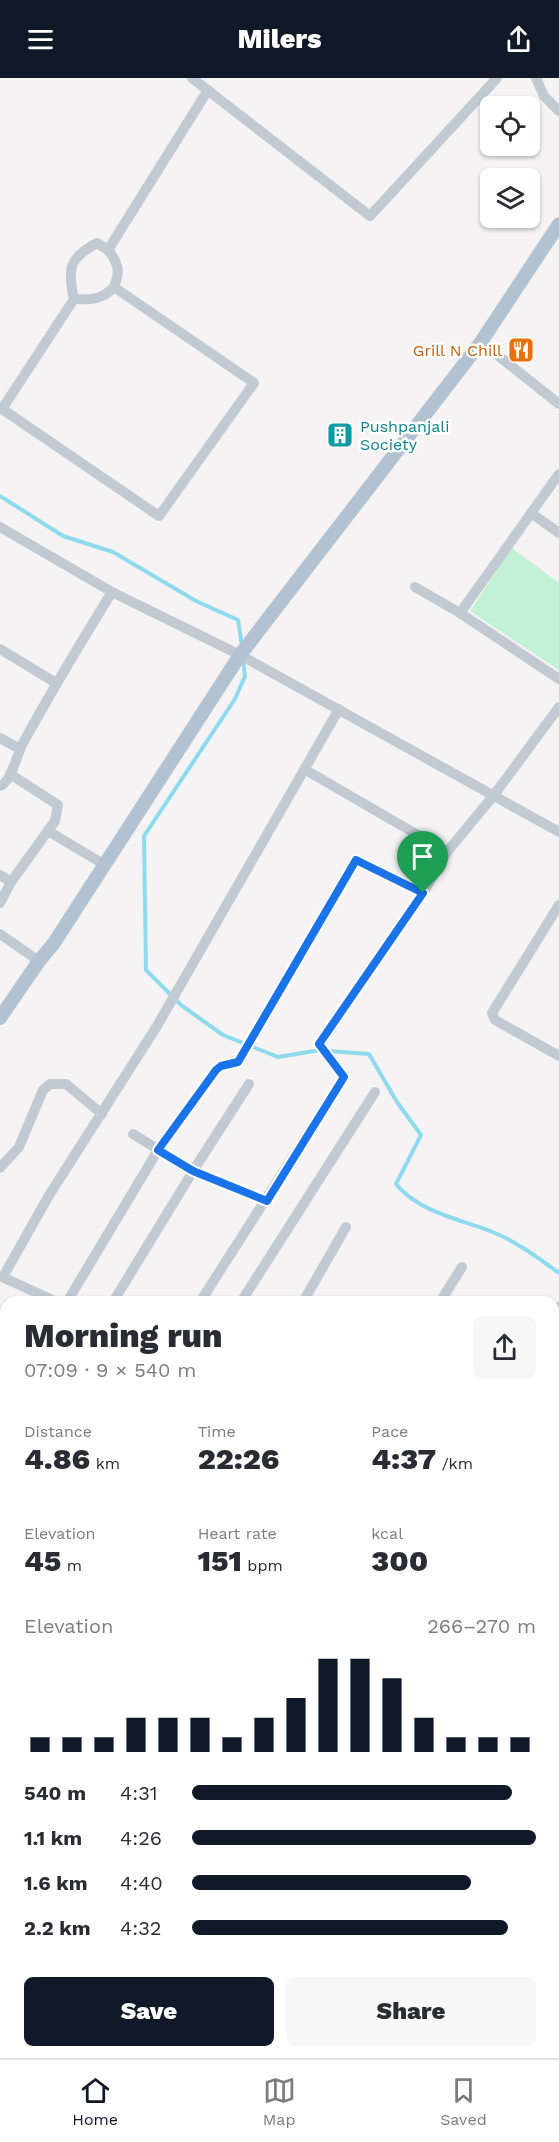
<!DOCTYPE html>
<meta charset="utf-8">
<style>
:root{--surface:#fff;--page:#f7f7f7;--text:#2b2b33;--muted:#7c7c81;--line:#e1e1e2;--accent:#111827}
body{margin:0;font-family:"Work Sans",sans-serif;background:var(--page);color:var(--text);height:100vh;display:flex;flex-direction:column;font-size:22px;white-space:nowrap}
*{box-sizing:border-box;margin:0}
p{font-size:20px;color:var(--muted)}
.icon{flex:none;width:33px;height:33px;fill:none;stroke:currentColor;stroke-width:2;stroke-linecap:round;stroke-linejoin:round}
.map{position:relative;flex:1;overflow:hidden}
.drawer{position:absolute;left:0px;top:1218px;width:560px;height:762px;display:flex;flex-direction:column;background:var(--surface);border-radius:18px 18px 0 0;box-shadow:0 2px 4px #0004}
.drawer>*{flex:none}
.tools{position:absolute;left:480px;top:18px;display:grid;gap:12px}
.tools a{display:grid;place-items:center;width:60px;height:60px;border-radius:9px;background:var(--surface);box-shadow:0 2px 4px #0004;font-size:30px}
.pin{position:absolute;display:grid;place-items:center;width:51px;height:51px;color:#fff;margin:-62px -26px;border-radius:50% 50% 50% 0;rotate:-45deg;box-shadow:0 0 6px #0007}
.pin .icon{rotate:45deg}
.round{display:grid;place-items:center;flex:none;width:63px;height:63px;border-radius:9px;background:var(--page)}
.overview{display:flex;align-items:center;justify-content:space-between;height:102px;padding:0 24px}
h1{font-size:33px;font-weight:800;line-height:45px}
.metrics{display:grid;grid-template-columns:repeat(3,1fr);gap:9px;height:102px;padding:6px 24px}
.metrics div{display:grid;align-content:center}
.metrics b{font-size:30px;font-weight:800}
.metrics small{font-size:16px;font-weight:400}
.metrics p{font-size:16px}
.chart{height:168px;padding:12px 24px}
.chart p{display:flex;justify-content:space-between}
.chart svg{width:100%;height:108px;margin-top:6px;stroke:var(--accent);stroke-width:6}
.cta{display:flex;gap:12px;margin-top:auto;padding:12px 24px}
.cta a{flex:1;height:69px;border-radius:9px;background:var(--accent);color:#fff;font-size:24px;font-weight:800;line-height:69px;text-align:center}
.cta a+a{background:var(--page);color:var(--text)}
ul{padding:0 24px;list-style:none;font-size:20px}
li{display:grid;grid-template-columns:96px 72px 1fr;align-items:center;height:45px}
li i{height:15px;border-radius:8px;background:var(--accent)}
header{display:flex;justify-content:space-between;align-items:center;height:78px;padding:0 24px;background:var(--accent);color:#fff;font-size:27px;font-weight:800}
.tab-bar{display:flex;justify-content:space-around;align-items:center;height:84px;border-top:2px solid var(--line);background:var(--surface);font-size:16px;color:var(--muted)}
.tab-bar a{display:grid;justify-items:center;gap:3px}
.tab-bar .current{color:var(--accent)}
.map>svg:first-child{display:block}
.green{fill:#c3f1d5}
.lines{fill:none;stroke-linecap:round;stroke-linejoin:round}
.stream{stroke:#90daee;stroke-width:4}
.minor{stroke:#c1cad2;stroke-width:10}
.major{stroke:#b3c2d1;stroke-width:14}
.route-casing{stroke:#fff;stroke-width:12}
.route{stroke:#1a73e8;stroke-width:8}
.labels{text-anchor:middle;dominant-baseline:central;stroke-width:5;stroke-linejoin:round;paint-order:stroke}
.food-label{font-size:16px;fill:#c56008;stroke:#fff;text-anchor:end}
.culture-label{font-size:16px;fill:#0d838f;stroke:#fff;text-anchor:start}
</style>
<header><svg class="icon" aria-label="menu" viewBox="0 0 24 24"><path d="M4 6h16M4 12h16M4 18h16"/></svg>Milers<svg class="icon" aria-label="share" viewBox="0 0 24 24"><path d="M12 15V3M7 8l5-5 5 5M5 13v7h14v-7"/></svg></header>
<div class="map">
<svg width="559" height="1980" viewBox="0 0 559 1980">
<rect width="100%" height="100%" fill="#f5f3f3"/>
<!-- green -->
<path class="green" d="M512,470L559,505V592L470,533Z"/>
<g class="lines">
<!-- stream -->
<g class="stream">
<path d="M0,418L63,458L113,474L196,523L238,542L242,568"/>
<path d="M243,581L245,598L235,621L144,758L146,892L181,927L223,957L278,979L320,972"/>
<path d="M328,973L369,976L397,1024L421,1057L396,1106C418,1134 463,1142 495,1155C517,1164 540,1181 559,1195"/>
</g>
<!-- minor -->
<g class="minor">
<path d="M192,0L370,138L497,0"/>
<path d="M536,0L544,18L559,33"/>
<path d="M108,172L97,165C69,180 67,191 74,221L2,331L159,438L254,305L114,209C120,194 119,185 108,172L208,12"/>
<path d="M74,221C91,222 102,222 114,209"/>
<path d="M481,264L559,326"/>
<path d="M559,396L460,535L559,601"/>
<path d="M531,435L559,455"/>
<path d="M0,449L112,514L240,577L559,754"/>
<path d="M415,509L460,535"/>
<path d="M0,571L56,605"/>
<path d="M0,660L20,671"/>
<path d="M304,691L447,774L494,717L559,629"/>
<path d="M0,708C12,703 16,678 23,665C51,614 81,564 112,514"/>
<path d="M48,753L105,787"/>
<path d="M0,797L11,804L55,743L58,727L10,696"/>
<path d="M0,825L11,804"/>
<path d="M559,827L492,935L495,942L559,978"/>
<path d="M0,856L39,883"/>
<path d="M133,1056L193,1093L267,1123"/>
<path d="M0,1090L19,1069L43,1012L50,1006H66L102,1036"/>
<path d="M0,1198L57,1224"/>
<path d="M3,1199L48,1119L157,948L339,631"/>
<path d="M67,1224L158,1072L216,992L221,988L238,984L356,782L423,815L447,774"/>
<path d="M113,1224L193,1093L249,1006"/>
<path d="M200,1224L344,999L319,966L423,815"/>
<path d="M241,1224L375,1014"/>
<path d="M303,1224L346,1149"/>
<path d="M440,1224L462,1189"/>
<path d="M554,1237L559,1229"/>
<path d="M0,1458L6,1462"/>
<path d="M0,1524L6,1527"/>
<path d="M0,1588L6,1591"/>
<path d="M0,1648L6,1640"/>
<path d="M554,1815L559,1819"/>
<path d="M0,1834L6,1823"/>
<path d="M554,1859L559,1853"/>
<path d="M0,1941L6,1944"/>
<path d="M63,1974L74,1980"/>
<path d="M544,1974L552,1980"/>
<path d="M303,1980L308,1974"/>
<path d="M458,1980L463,1974"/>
</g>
<!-- major -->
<g class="major">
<path d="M0,940L39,883L54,865L240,577L481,264L559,146"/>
<path d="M0,1328L6,1332"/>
<path d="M554,1647L559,1650"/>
<path d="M74,1980L78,1974"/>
<path d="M93,1980L97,1974"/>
</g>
</g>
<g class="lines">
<defs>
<path id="route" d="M356,782L423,815L319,966L344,999L267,1123L193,1093L158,1072L216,992L221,988L238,984Z"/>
</defs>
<!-- route casing -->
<use href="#route" class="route-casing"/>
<!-- route -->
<use href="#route" class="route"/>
</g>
<!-- icons -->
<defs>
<symbol id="restaurant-square" viewBox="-11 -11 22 22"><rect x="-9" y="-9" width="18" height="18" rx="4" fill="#e8710a" stroke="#fff"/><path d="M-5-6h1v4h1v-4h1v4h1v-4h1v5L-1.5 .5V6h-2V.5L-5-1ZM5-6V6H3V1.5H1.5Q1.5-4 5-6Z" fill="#fff"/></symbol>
<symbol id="building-square" viewBox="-11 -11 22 22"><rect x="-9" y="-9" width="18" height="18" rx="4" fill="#0f9aa8" stroke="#fff"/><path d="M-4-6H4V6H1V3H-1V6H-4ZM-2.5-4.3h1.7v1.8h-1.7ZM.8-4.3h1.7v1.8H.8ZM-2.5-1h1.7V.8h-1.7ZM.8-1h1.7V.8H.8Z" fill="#fff"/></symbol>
</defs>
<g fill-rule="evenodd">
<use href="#restaurant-square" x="506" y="257" width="30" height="30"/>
<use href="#building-square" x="325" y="342" width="30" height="30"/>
</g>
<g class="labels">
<!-- food labels -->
<g class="food-label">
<text x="502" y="272">Grill N Chill</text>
</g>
<!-- culture labels -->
<g class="culture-label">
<text x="360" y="348">Pushpanjali<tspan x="360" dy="18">Society</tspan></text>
</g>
</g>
</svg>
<div class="tools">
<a><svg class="icon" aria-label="locate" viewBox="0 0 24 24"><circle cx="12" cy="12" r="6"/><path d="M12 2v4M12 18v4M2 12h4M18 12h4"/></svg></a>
<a><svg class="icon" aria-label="layers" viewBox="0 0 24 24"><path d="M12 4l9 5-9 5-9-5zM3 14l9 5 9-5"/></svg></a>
</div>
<div class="pin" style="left:423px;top:815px;background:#1e9e55"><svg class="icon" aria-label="arrive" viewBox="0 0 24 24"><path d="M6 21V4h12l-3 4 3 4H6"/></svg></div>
<section class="drawer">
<div class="overview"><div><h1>Morning run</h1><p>07:09 · 9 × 540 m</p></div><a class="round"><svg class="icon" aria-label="share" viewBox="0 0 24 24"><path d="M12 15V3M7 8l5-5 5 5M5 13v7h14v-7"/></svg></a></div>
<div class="metrics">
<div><p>Distance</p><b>4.86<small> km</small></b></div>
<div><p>Time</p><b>22:26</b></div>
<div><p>Pace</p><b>4:37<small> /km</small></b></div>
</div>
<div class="metrics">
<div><p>Elevation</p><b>45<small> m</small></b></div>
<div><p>Heart rate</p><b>151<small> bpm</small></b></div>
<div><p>kcal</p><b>300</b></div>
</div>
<div class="chart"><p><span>Elevation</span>266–270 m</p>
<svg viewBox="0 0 160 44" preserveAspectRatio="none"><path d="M5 44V38M15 44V38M25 44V38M35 44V30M45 44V30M55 44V30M65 44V38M75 44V30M85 44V22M95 44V6M105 44V6M115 44V14M125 44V30M135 44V38M145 44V38M155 44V38"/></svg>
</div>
<ul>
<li><b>540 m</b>4:31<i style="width:93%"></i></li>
<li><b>1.1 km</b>4:26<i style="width:100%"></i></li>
<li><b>1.6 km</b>4:40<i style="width:81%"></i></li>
<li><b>2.2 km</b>4:32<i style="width:92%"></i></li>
</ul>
<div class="cta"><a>Save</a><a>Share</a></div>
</section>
</div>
<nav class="tab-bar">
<a class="current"><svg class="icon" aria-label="home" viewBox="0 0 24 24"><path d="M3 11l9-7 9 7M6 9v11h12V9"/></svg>Home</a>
<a><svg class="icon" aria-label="map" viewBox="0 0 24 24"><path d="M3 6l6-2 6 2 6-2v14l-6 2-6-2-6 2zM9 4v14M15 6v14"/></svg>Map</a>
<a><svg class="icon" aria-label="saved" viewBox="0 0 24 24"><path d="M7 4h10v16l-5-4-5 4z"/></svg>Saved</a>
</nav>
